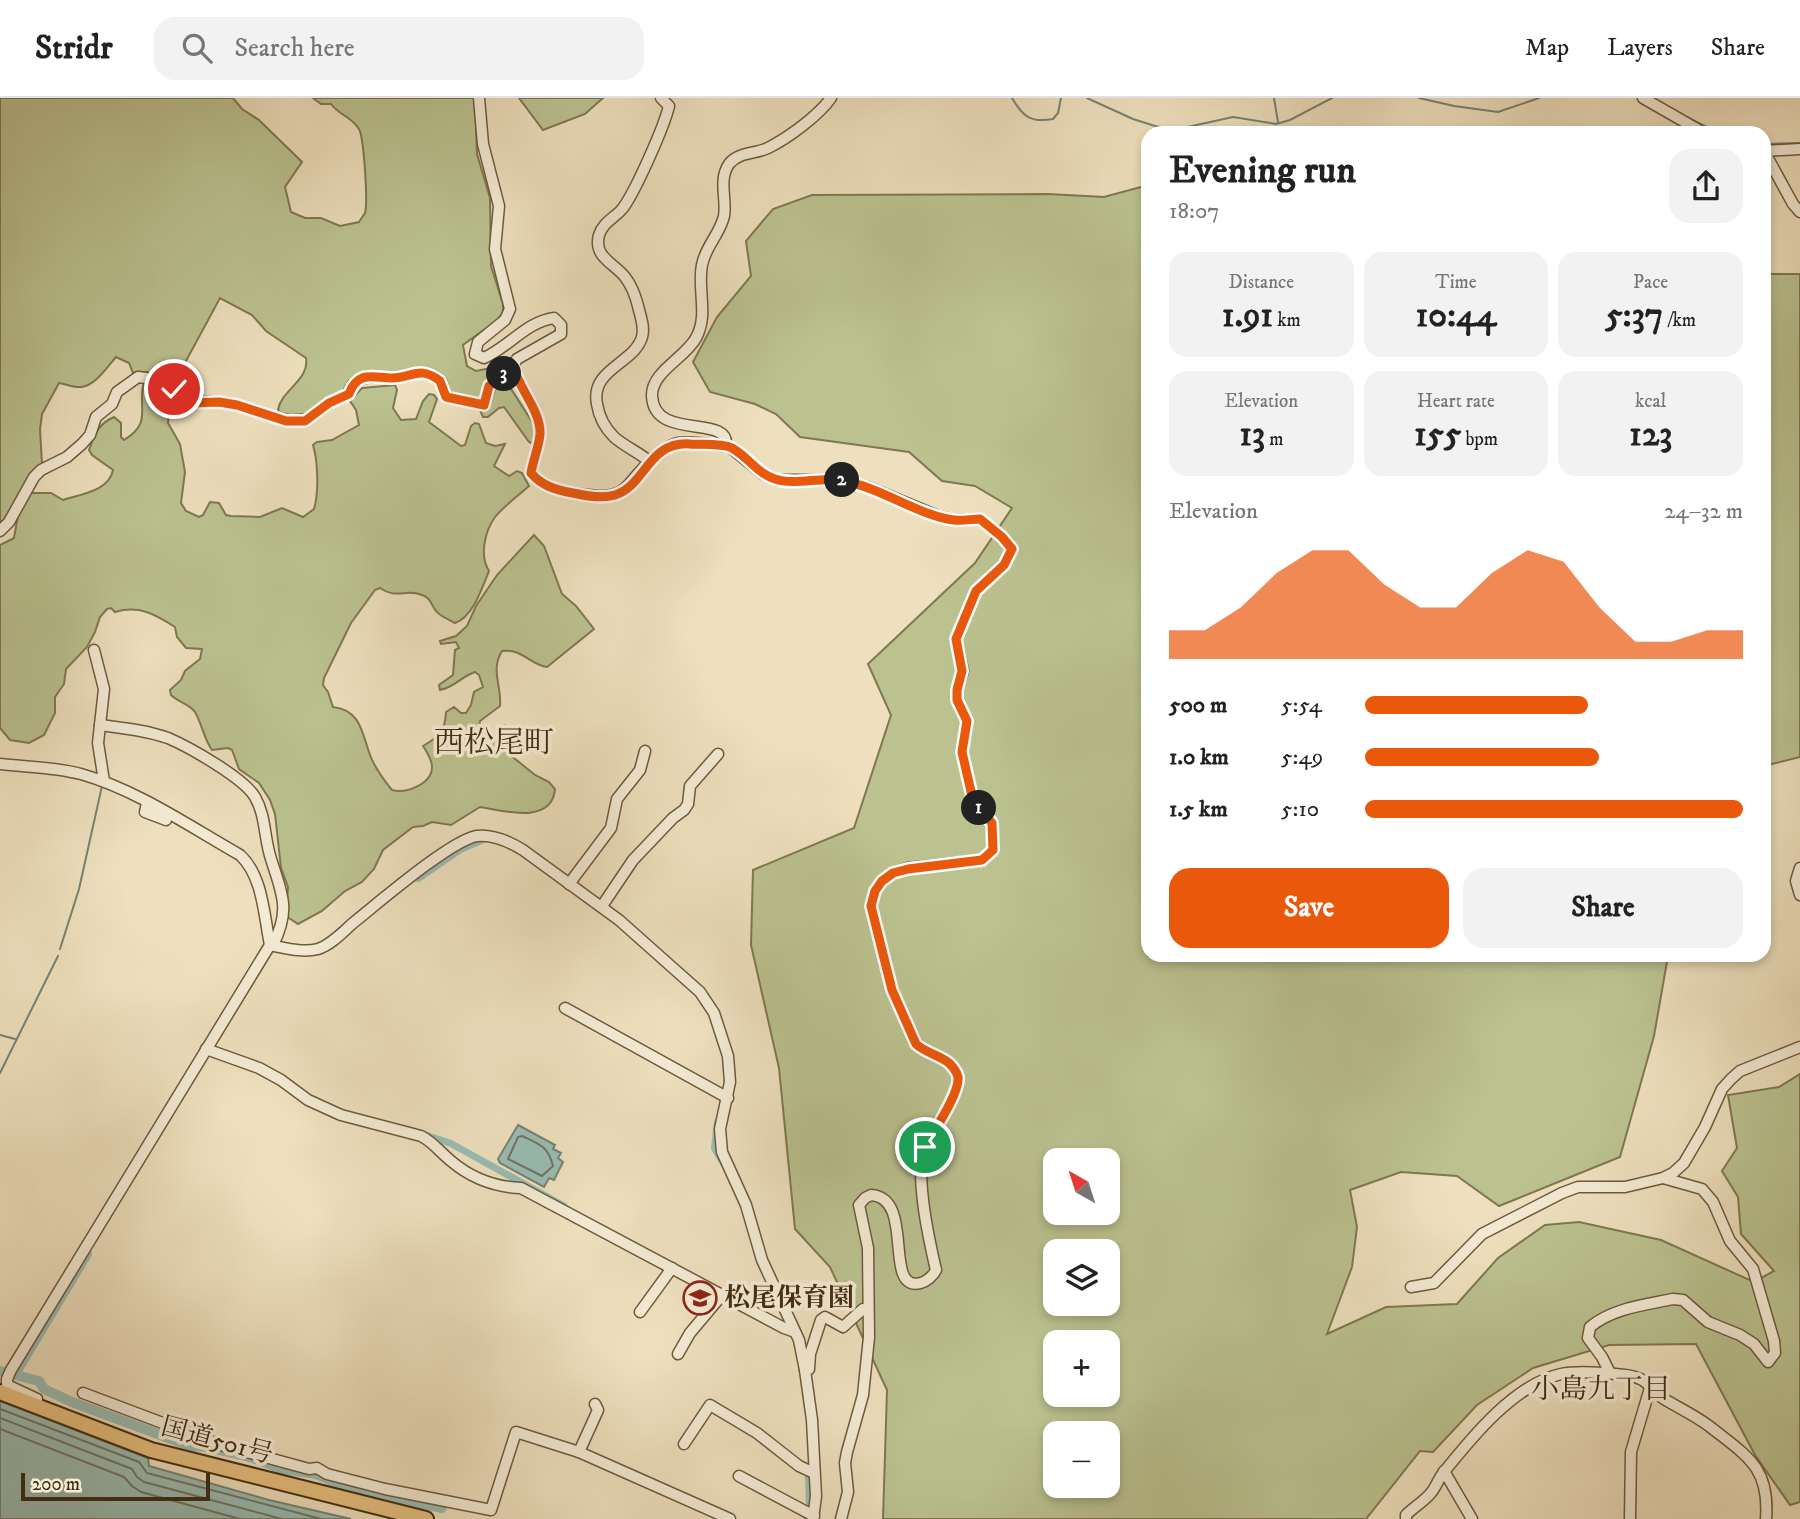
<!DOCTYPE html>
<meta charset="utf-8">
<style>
:root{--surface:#fff;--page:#f2f2f2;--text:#222;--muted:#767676;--line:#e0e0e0;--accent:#ea580c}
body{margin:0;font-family:"IM FELL DW Pica","Noto Serif JP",serif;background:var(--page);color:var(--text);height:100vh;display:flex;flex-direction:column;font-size:26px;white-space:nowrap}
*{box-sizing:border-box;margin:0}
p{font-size:23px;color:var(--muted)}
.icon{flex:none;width:38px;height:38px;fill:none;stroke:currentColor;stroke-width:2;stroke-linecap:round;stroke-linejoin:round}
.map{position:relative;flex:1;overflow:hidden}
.drawer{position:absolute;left:1141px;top:28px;width:630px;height:836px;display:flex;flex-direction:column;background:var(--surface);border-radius:21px;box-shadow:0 4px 10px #0003}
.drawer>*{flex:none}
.needle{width:46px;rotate:321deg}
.fabs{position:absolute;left:1043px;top:1050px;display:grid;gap:14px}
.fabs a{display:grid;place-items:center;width:77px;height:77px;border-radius:14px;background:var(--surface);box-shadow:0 4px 10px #0003;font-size:35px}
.scale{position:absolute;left:21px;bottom:18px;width:189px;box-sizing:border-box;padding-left:7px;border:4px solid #432d13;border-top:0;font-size:19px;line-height:24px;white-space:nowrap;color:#432d13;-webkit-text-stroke:5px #f4ebd5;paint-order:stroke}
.pin{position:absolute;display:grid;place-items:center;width:60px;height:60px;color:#fff;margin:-30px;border:4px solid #fff;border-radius:50%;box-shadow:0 2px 7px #0007}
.km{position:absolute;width:35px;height:35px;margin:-18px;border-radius:50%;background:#222;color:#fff;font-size:19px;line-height:35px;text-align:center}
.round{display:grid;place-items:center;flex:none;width:74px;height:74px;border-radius:21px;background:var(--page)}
.overview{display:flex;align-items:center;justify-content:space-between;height:119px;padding:0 28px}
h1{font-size:38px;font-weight:800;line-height:52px}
.figures{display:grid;grid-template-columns:repeat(3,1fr);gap:10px;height:119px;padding:7px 28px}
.figures div{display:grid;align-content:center;border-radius:18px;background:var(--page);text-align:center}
.figures b{font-size:35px;font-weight:800}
.figures small{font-size:19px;font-weight:400}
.figures p{font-size:19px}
.chart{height:196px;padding:14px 28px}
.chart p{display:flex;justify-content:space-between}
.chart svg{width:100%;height:126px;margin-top:7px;fill:var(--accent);opacity:.7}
.cta{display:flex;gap:14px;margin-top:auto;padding:14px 28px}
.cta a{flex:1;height:80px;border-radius:21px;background:var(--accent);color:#fff;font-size:28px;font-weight:800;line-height:80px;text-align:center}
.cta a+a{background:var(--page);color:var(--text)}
ul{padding:0 28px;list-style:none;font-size:23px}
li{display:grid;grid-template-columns:112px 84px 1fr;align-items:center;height:52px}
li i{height:18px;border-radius:9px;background:var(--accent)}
header{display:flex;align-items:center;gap:42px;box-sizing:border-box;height:98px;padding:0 35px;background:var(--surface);border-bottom:2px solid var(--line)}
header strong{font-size:33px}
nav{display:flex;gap:38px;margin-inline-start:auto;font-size:24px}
.search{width:490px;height:63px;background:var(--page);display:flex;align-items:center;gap:18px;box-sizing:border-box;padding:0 24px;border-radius:21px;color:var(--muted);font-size:26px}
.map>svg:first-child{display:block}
.green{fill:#bbc290;stroke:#7f7852;stroke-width:2;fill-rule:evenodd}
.water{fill:#99bdb5;stroke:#778374;stroke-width:2}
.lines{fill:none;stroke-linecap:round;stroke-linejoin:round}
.shore{stroke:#6e7564;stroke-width:2}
.stream{stroke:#778374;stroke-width:2}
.canal{stroke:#99bdb5;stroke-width:7}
.river{stroke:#99bdb5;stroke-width:10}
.minor-casing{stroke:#6e5a3e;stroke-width:13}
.highway-casing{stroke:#432d13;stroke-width:18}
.minor{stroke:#f4ebd5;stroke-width:10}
.highway{stroke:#e7c07f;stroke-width:14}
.route-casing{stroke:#fff;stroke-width:14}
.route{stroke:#ea580c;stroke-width:9}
.labels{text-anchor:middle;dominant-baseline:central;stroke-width:7;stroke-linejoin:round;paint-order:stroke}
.poi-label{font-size:26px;font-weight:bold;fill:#432d13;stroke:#f4ebd5;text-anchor:start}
.street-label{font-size:26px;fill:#432d13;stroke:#f4ebd5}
.neighbourhood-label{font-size:28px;fill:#432d13;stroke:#f4ebd5}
.quarter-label{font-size:30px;fill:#432d13;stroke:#f4ebd5}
</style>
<header>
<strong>Stridr</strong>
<div class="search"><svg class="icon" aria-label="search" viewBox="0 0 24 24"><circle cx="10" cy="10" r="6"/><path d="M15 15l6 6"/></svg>Search here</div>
<nav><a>Map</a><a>Layers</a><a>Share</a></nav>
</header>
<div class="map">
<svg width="1800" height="1421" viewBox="0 0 1800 1421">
<rect width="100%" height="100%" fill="#eee0be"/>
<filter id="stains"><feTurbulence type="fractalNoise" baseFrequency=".00286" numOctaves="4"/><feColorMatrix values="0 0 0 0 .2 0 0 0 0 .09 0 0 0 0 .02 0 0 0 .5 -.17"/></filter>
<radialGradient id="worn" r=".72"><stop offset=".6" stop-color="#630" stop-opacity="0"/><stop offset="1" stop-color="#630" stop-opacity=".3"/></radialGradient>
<!-- green -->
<g class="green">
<path d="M0,0H233L242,11L259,22L302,64L285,89L291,114L305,120H321L340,128L359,124C360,122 364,117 365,115C368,104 364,40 359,31C352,19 339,17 331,6H321L313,0H475L477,56L490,100L491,168L503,206V215L496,223L463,247L467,268L476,273L495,269L503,274L506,283L538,333L534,346L529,344L504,309L499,310L488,319H483L477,305L439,296L441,286L437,278L358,279L346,287L341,297L312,315L291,317L281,315L278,312C281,292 310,282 306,260L266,233L252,217L220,200L173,287L147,274L133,275L129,265L116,259C108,268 95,288 81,289C75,290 66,286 59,285L42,316L40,331L42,366L6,422L0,427Z"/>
<path d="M519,0H603L585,16L543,32Z"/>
<path d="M1148,87V858H1668L1654,938L1620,1059L1499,1108L1457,1078L1401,1074L1350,1092L1357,1129L1352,1169L1327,1236L1386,1209L1457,1206L1498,1160L1545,1127L1579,1124L1661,1142L1754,1184L1774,1173L1741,1136L1738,1099L1722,1073L1737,1050L1728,997L1779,989L1800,976V1404L1790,1407L1755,1357L1696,1246L1609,1247L1533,1270L1477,1307L1433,1354L1420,1353L1366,1421H883L887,1292L830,1169L795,1131L779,970L751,847L753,772L854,730L891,617L868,566L975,465L1012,410L975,388L942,383L909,354L800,339L776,316L755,306L710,294L693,264L717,219L751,178L746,143L773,111L812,97L1048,96L1104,99ZM1055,1062H1108V1115H1055ZM1055,1153H1108V1206H1055ZM1055,1244H1108V1297H1055ZM1055,1335H1108V1388H1055Z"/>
<path d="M1764,176H1800V659L1764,668Z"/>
<path d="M144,284L171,297L168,325L180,346L185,374L181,405L186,413L199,419L203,417L210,404L219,405L226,417L231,418L260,419L282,410L303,419L314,411C319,394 318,364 313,347L317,344L332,342L359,327L356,312L350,303L362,290L395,287L397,292L393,310L401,322L416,321L423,303L429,296L434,297L437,301L429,324L461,348L465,347L471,328L475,325L479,326L486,345L495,348L505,346L494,368L509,378L517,373L522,375L529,388C518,398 504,408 495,419C485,433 479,458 489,473C482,490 473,519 455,525C449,522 440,518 436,513C431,507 431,500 422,497C406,490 397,502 380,490L375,492L351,525L324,580L323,587L328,594L333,609C360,612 362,634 369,654C373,667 383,681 392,692C406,696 432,686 432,669C432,662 427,654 423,648C440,638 445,634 446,614L454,609L461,615H466L471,607L474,594L483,589L479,577L475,574C462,578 455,589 440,592L439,587L453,577L455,552L459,550L456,544L441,546L440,543L456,538L467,528L476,508L497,477L534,437L544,448L562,496L576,508L594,531L547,569C531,567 521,550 502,553C490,572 502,588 500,608L480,623C478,632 486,639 495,639L505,628L509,656L535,677L549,684L555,691C552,727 503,713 480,709L451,727L432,724L423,728L413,729L383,752L374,771L362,784L345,793L322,813L298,826L286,818L288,789L281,770L275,716L270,702L259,685L239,671L232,652L228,650L212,652C204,641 202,626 195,614C189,606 178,604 171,597L170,592L181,582L185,573L200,561L202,551L186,550L177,539L175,529C155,516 139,507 115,514L111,510L107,511L100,519L95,534L87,549L66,571L64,586L55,599V615L44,637L29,645L10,642L0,630V447L14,440L19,411L31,395H51L63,402C81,396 109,393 113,372L92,357L89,352C94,337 98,326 114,319L121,325V339L124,342C153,325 137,309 144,284Z"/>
</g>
<!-- water -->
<g class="water">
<path d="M518,1027L555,1047L553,1051L561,1055L558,1060L563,1064L554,1082L549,1080L544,1089L500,1065L498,1061Z"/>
<path d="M0,1303L148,1360L149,1368L269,1402L351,1421H0Z"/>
</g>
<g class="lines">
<!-- shore -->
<g class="shore">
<path d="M522,1038C539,1046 548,1048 553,1068L542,1078L508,1061L518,1039Z"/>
<path d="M0,1311L139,1364L147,1375L321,1421"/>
<path d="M0,1320L132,1371L137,1379L144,1384L282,1421"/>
<path d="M0,1331L124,1379L132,1388L141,1394L240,1421"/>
</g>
<!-- stream -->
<g class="stream">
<path d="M1012,0C1023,19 1031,25 1053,21L1058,15L1061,0"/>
<path d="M1087,0L1133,21L1155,28L1174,32L1233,19L1276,26L1290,22L1332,0"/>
<path d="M1274,0L1278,24"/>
<path d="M1419,0L1454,8L1498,14L1539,0"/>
<path d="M1680,16L1719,35"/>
<path d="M1764,46L1800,45"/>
<path d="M60,851L79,791L102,688"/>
<path d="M0,937L15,941"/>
<path d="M0,975L58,858"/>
</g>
<!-- canal -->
<path class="canal" d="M422,1036L450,1045L564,1108"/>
<!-- river -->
<g class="river">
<path d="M418,779L460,750L481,741"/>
<path d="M719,1024L716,1050L725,1065"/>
<path d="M0,1273L39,1283L44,1291L72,1304L190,1348L207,1349L253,1360L282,1371L316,1376L343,1388L442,1410"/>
<path d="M15,1276L87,1156"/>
<path d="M808,1421L811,1410L810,1375"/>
</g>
<defs>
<g id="minor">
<path d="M1643,0L1704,35"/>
<path d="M1764,53L1793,106L1800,114"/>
<path d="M1764,53L1800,51"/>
<path d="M513,268C519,290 541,313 540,336C539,349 533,362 531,375C542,388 556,392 573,395C635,406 620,385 659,356C664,352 671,346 678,345C692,343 711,347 726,348L731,350L763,376L777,382H842L868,389L938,418L955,422L980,421L1002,439L1012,451L1004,466L976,493L956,541L963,573L957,592V602L967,623L962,654L972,698L977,708L992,725L993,752L983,762L908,770L893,775L882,783L875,793L871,808L892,892L916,945C928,957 953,960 957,977C962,996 931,1031 924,1050C915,1080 929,1142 936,1172C930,1184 910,1194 903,1176C894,1154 905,1099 871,1097L865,1100L859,1107L868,1150L869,1239L863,1297L847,1354L845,1365L848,1394L841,1421"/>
<path d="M726,348C730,315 654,344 652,298C651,274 685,260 696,240C709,216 697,192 702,167C705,149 720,136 724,118C727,101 718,82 729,66C738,54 756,56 768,50C788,40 818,18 831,0"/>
<path d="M649,363C638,354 624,348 614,339C605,330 599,319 597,306C590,271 634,266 642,239C645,229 640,217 638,208C635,196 632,188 625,179C614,165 593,159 599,137C603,124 615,120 623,110C636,92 664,29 669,8L661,0"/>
<path d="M0,433L9,424L34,379L41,372L67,359L82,346L90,337L96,319L112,306L117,294L138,279L161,282L171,287L186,303L219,304L237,307L286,323H305L329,305L349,296L353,286C366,276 376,280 391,280C412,281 420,266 441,283L446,299L484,307C488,300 487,292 492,286C499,276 511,272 517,261L561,236V227L554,220C526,224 509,249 484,260L475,256L478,244L505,222L510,211L495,151L499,108L483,46L479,0"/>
<path d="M94,552L104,591L98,645L104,683"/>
<path d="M100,627C122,630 146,632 168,640C189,649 244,680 255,699C266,718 264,740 271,761C282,796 291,811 273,847"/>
<path d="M0,666C27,669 55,669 81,676C137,692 189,728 240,757C263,778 264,818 270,847L11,1272L7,1281V1287L37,1301V1307"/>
<path d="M147,705L145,714L166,722"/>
<path d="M1800,770L1796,783L1800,797"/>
<path d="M569,786L611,730L617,701L640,672L645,653"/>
<path d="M602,808L633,762L673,720L684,712L688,706L690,688L718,656"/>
<path d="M270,847C286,850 302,855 318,851C331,847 343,834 353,825C377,806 451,742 477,738C494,736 510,744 523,752L619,822L700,894L714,915L728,958L730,984L720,1031L722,1054L746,1107L762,1162L799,1242L805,1272L812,1322L816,1398L813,1421"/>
<path d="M565,910L728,1000"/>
<path d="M206,951L259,970L281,982L308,1002L341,1017L421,1038C433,1044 440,1054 451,1063C471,1080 495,1089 521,1090L784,1230L795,1234"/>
<path d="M1411,1189L1434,1185L1482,1136L1562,1095L1578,1089H1625L1663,1080L1673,1075L1684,1065L1705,1029L1722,991L1731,981L1740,973L1800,949"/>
<path d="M640,1214L672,1170"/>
<path d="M678,1256L690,1235L722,1197"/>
<path d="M805,1272L809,1271L810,1256L821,1222L825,1219L843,1229L863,1211"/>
<path d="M1610,1275L1602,1259L1588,1240L1590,1229C1613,1210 1645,1207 1673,1201L1683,1202L1708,1224L1740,1237L1754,1246L1768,1264L1775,1255L1774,1243L1753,1171L1730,1143L1713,1104L1702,1091L1663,1080"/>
<path d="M83,1295L221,1347L309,1371L317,1370L327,1376L385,1391L491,1412L516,1334L579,1354L730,1421"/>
<path d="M684,1346L710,1307L757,1335L799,1368L814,1375"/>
<path d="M579,1354L598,1312L595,1306"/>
<path d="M1444,1373L1472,1421"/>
<path d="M739,1378L814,1418"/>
<path d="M1406,1421V1417C1413,1410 1423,1404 1430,1396C1436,1390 1438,1381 1444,1374C1472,1339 1515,1286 1561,1276C1574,1273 1589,1274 1603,1275C1615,1276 1634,1276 1644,1283C1652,1289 1656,1296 1664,1301C1679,1310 1696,1318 1709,1328C1747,1358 1770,1369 1766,1421"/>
<path d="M1630,1421L1631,1354L1650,1290"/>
</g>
<path id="highway" d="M0,1294L151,1352L426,1421"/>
</defs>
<!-- minor casing -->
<use href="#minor" class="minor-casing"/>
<!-- highway casing -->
<use href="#highway" class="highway-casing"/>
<!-- minor -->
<use href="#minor" class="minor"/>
<!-- highway -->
<use href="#highway" class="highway"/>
</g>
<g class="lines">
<defs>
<path id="route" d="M174,291L178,296L190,305L219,304L237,307L286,323H305L329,305L349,296C358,272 373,280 392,280C412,280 420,267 440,283L446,299L484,307L489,288L513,268C519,291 541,313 540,336C539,349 533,362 531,375C542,388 556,392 573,395C586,398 602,401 615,397C646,387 648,343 690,346C703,347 721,345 732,350C748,359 758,376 775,381C796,388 822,378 844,383C882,390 917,417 954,422C962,423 972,421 980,421L1002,439L1012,451L1004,467L976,493L956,541L962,573L957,592V602L967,623L962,654L972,698L977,708L992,725L993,752L982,762L908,771L893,775L882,783L875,793L871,808L892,892L916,946C926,955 939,957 949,965C953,969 957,974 958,979C960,995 933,1034 925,1049"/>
</defs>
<!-- route casing -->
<use href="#route" class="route-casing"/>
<!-- route -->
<use href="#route" class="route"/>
</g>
<!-- icons -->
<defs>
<symbol id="school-ring" viewBox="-11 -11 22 22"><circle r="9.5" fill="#f4ebd5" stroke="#8f2418" stroke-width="1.5"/><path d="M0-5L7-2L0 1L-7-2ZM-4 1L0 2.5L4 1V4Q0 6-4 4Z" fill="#8f2418"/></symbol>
</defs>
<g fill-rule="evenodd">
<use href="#school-ring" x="681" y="1181" width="38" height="38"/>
</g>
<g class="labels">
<!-- poi labels -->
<g class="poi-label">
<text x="724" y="1200">松尾保育園</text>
</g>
<!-- street labels -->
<g class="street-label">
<text transform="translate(217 1343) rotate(15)">国道501号</text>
</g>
<!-- neighbourhood labels -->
<g class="neighbourhood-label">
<text x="1601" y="1291">小島九丁目</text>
</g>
<!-- quarter labels -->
<g class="quarter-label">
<text x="494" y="645">西松尾町</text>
</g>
</g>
<rect width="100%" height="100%" filter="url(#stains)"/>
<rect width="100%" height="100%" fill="url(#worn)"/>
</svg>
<div class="fabs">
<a><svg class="needle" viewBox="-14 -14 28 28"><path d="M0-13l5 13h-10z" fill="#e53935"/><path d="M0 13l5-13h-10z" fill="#767676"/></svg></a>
<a><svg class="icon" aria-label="layers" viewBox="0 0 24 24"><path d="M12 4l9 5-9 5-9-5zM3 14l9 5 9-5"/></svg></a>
<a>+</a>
<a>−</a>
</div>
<div class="scale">200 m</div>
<div class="pin" style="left:925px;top:1049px;background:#1e9e55"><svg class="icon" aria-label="arrive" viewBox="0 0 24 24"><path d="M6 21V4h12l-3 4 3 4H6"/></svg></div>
<div class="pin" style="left:174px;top:291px;background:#d93025"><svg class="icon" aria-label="check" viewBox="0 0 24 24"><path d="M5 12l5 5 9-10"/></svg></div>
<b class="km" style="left:979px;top:710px">1</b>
<b class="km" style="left:842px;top:382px">2</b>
<b class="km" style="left:504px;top:276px">3</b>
<section class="drawer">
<div class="overview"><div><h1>Evening run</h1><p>18:07</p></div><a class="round"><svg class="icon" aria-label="share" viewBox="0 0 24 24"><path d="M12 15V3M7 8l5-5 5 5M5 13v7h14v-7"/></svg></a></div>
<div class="figures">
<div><p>Distance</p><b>1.91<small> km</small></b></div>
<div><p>Time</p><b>10:44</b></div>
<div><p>Pace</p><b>5:37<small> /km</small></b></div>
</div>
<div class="figures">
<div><p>Elevation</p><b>13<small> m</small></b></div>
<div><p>Heart rate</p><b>155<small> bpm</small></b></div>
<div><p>kcal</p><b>123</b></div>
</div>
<div class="chart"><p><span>Elevation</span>24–32 m</p>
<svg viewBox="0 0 160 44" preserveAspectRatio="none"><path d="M0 44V34L10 34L20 26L30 14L40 6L50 6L60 18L70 26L80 26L90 14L100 6L110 10L120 26L130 38L140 38L150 34L160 34V44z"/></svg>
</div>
<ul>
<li><b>500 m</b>5:54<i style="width:59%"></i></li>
<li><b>1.0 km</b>5:49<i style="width:62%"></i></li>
<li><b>1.5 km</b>5:10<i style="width:100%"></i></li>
</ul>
<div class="cta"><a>Save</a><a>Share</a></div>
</section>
</div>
